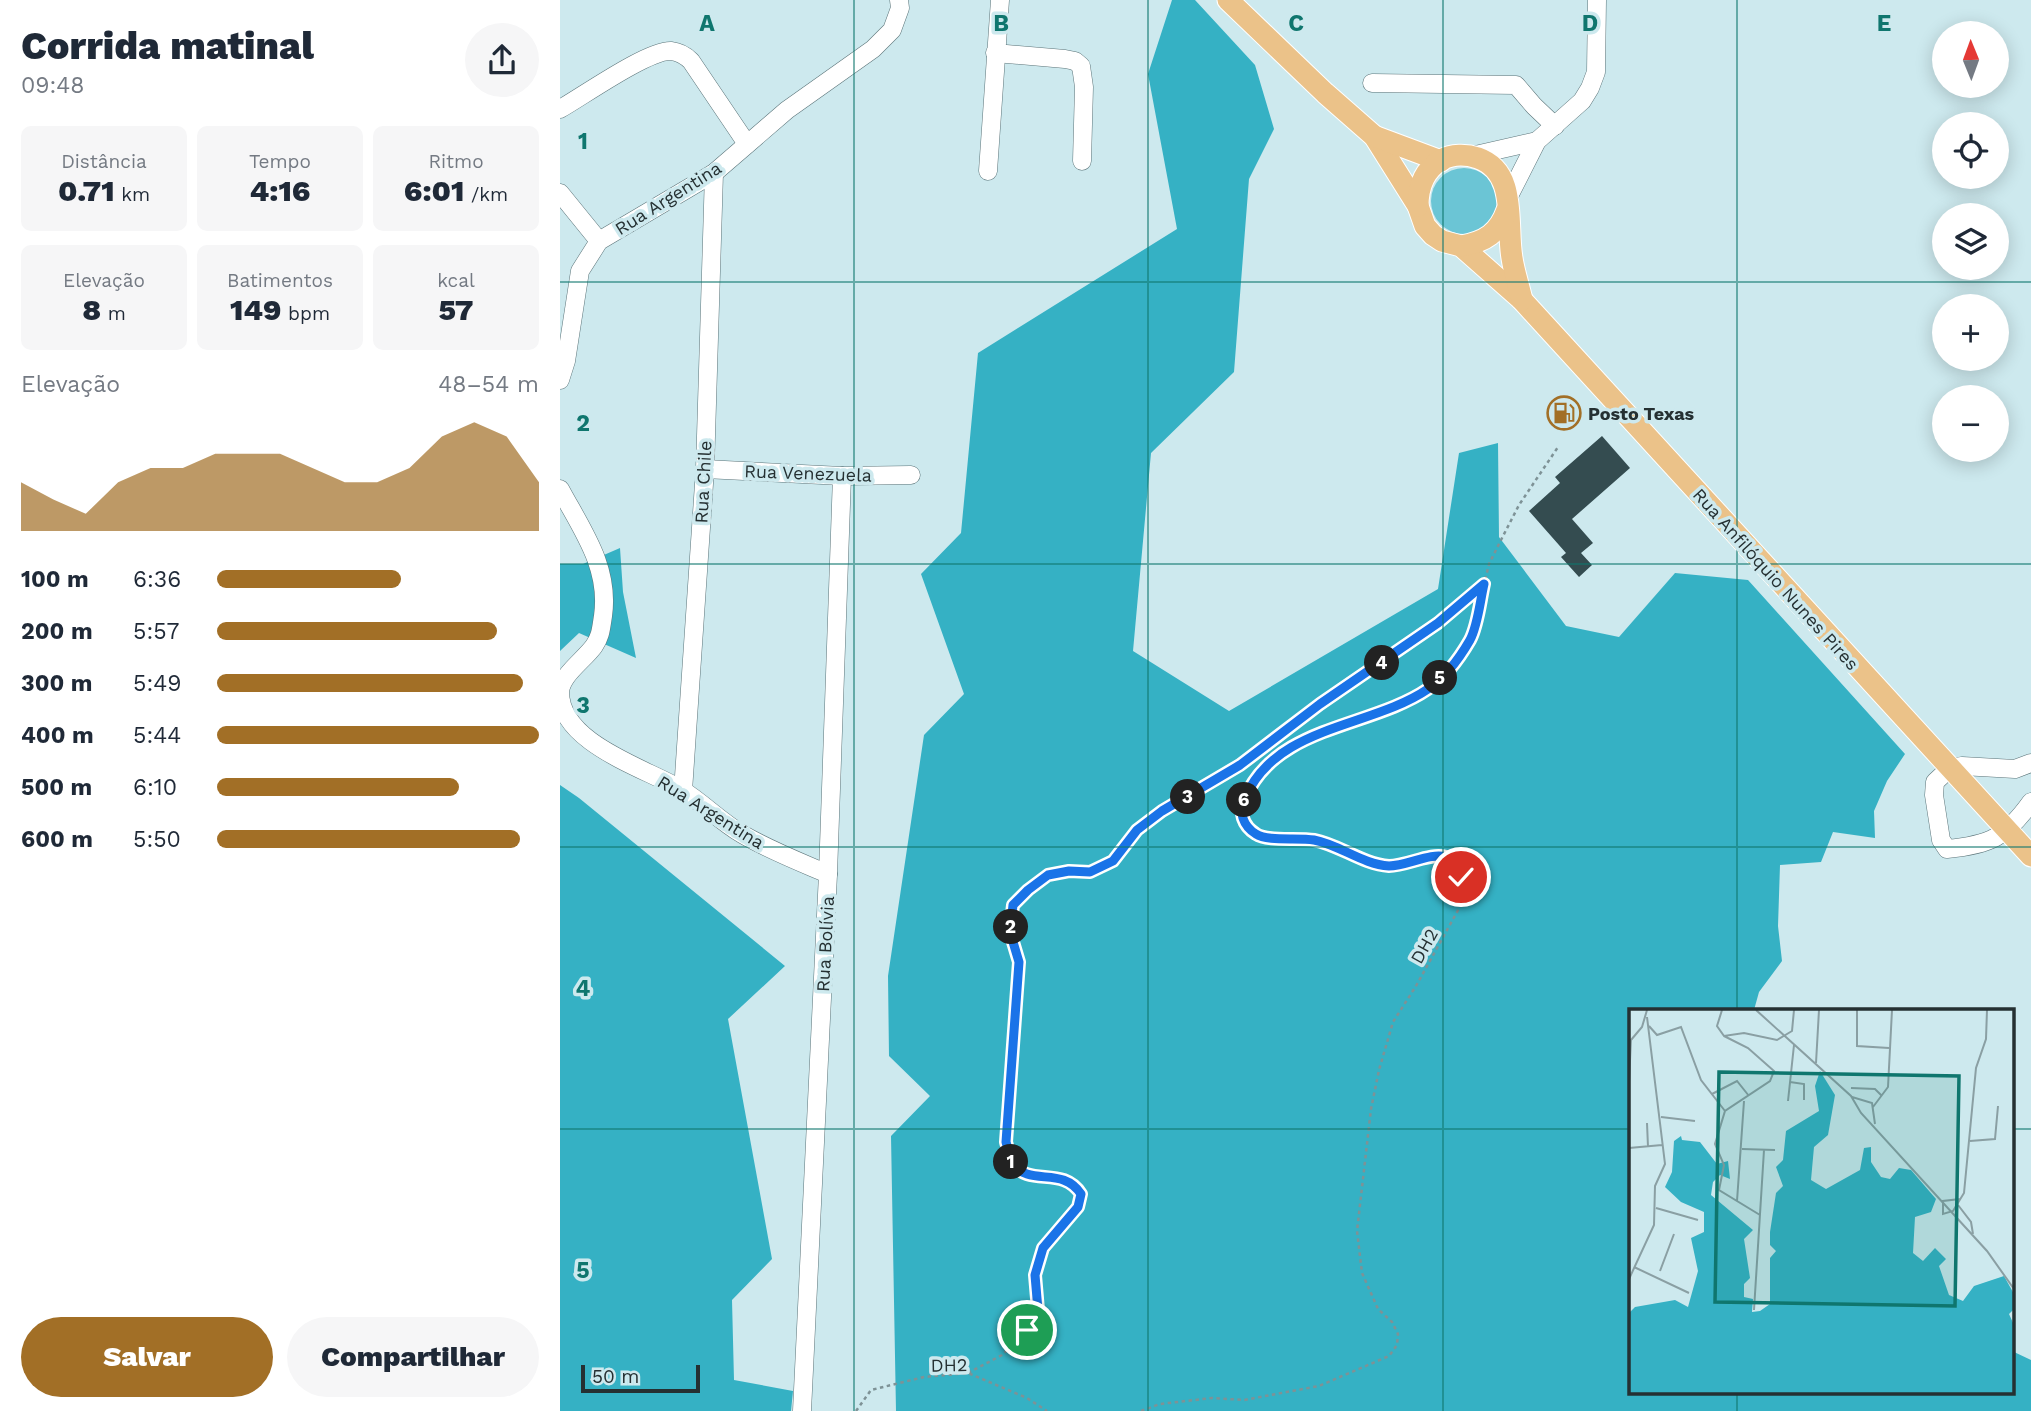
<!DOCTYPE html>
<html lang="pt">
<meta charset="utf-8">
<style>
:root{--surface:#fff;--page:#f6f6f7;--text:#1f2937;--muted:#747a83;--accent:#a26f26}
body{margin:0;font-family:"Work Sans",sans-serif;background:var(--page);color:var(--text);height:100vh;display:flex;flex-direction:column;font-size:26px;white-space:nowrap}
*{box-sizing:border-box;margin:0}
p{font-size:23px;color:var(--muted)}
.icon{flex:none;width:38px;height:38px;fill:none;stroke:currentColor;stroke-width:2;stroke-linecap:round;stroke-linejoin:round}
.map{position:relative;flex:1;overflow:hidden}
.side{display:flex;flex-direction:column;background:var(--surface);width:560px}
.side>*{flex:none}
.needle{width:46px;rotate:359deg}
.fabs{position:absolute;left:1372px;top:21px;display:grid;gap:14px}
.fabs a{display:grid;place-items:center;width:77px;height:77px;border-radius:50%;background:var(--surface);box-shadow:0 4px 18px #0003;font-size:35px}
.scale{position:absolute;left:21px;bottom:18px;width:119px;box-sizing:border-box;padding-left:7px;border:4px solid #253032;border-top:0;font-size:19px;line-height:24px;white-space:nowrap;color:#253032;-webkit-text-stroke:5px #cde9ee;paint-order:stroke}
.pin{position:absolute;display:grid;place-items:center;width:60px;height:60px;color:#fff;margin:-30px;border:4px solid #fff;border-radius:50%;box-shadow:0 2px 7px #0007}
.km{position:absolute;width:35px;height:35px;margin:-18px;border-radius:50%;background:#222;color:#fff;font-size:19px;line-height:35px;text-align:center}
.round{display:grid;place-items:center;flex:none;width:74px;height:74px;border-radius:37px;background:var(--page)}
.headline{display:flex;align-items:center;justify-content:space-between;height:119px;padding:0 21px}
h1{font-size:38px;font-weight:800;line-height:52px}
.stats{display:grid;grid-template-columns:repeat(3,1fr);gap:10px;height:119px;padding:7px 21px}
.stats div{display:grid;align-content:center;border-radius:10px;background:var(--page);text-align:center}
.stats b{font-size:30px;font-weight:800}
.stats small{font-size:19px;font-weight:400}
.stats p{font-size:19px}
.chart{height:196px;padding:14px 21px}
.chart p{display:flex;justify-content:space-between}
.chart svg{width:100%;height:126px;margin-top:7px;fill:var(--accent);opacity:.7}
.button{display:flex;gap:14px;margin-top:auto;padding:14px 21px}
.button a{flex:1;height:80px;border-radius:42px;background:var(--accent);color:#fff;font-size:28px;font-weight:800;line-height:80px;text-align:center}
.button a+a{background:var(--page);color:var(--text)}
ul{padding:0 21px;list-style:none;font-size:23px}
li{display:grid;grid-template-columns:112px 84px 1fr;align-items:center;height:52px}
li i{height:18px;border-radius:9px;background:var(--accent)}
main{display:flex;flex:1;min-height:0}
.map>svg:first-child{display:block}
.green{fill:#6bc5d5}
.forest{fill:#35b1c4}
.building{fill:#344c50}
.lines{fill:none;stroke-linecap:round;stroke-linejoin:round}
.minor-casing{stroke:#5b7479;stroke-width:19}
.major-casing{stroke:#fff;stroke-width:23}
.path{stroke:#7e9296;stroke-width:2.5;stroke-dasharray:3.5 3.5;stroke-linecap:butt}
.minor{stroke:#fff;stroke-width:18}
.major{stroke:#ebc289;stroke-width:21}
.route-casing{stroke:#fff;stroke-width:14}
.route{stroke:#1a73e8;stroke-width:9}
.grid{fill:none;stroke:#0f766e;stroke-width:2;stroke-opacity:0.55}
.labels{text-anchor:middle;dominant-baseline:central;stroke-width:7;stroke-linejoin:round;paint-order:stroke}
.street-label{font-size:18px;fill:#253032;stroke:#cde9ee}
.poi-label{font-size:18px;font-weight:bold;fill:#253032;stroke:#cde9ee;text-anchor:start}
.inset-road{fill:none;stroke:#8a9fa3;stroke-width:2}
.view{fill:#0f766e;fill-opacity:0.15;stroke:#0f766e;stroke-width:3.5}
.inset-edge{fill:none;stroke:#253032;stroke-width:3.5}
.grid-label{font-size:23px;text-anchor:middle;font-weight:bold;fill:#0f766e;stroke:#cde9ee;stroke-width:7;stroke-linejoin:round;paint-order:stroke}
</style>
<main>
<section class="side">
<div class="headline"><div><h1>Corrida matinal</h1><p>09:48</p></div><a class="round"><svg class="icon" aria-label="share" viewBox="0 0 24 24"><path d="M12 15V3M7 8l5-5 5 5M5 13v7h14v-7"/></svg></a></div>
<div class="stats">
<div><p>Distância</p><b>0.71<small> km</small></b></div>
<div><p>Tempo</p><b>4:16</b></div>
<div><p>Ritmo</p><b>6:01<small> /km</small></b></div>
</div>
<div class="stats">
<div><p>Elevação</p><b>8<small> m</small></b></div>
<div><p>Batimentos</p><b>149<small> bpm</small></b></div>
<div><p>kcal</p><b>57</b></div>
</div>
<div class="chart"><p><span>Elevação</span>48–54 m</p>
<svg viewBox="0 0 160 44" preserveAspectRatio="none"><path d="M0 44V27L10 33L20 38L30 27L40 22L50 22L60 17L70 17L80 17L90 22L100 27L110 27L120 22L130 11L140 6L150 11L160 27V44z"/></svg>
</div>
<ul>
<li><b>100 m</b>6:36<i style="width:57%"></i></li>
<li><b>200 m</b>5:57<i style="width:87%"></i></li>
<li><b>300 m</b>5:49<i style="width:95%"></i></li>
<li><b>400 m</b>5:44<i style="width:100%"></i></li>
<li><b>500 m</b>6:10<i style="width:75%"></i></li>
<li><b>600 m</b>5:50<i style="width:94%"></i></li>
</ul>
<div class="button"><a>Salvar</a><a>Compartilhar</a></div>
</section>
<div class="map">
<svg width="1471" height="1411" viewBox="0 0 1471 1411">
<rect width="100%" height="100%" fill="#cde9ee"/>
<!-- green -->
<circle class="green" cx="904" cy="201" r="33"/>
<!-- forest -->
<g class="forest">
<path d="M612,0H635L695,65L714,129L689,179L674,372L591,453L573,651L669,711L878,589L899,453L938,443L939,537L1006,626L1059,637L1115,573L1188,580L1345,754L1327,781L1314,811L1315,838L1273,832L1261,862L1220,865L1218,926L1222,961L1199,992L1194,1010H1070V1392H1452V1351L1471,1360V1411H336L331,1136L370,1096L329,1056L328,976L364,735L404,694L361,574L401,533L418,353L617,229L588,74Z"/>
<path d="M60,548L63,592L76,658L19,633L0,651V564H23Z"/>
<path d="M0,785L19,798L225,966L168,1019L212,1259L172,1300L174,1380L233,1391L231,1411H0Z"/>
</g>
<!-- building -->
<path class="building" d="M1042,436L1070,468L1012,519L1033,543L1021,553L1032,565L1019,577L1001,557L1006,553L969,511L1000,483L995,477Z"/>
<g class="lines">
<defs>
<g id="minor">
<path d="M435,53L505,59L515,61L521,66L524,87L522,161"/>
<path d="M812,83L956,85L974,106L995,126"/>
<path d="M0,109C23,96 88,50 111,51C120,52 125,55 131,61L187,144"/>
<path d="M911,156L977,141"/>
<path d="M428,171L440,0"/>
<path d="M0,193L39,241"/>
<path d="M948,198L977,141L1022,101L1030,88L1036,72L1037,0"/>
<path d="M0,380L6,361L20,271L39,241L154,173L227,110L313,49L332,30L340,8L339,0"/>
<path d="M145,469L282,476L351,475"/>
<path d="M0,489C22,530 50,567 43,616C41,628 41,636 34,646C24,660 1,675 0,692C0,744 88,769 122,790C143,803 161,822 182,834C209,850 240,862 268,874"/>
<path d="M1471,763L1455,769L1402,766L1390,768L1375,782L1374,795L1381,840L1387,849C1430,845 1446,837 1471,802"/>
<path d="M123,791L145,469L154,173"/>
<path d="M242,1411L268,874L282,476"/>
</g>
<g id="major">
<path d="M668,0L765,93L814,136L858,206L865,226L873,235L882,241L901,246L962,300L1471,856"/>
<path d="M814,136L881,161"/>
<path d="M858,206C858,187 864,170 881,160C892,154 906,154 918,158C958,172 946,224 952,258C954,272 959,286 962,300"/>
<path d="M901,246C925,242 939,233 947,210"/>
</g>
</defs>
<!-- minor casing -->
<use href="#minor" class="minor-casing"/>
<!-- major casing -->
<use href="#major" class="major-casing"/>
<!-- path -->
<g class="path">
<path d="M408,1373L442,1355L467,1330L478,1310L475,1275L483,1248L518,1207L521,1193C502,1165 470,1188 452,1163C449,1158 448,1148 446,1142L459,962L450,932L453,905L468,890L488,875L509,871L530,872L553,861L577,830L602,812L680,765L760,703L811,671L878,623L924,584"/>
<path d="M296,1411L311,1390L364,1377L408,1373L467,1398L487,1411"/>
<path d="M581,1411L600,1404L652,1398L684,1400L759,1386L829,1356L837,1345L838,1334L832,1322L818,1309L802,1273L797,1231L811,1109L819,1070L833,1022L856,986L902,903L901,877L898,866L889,857L878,855L845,865L827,866L807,861L754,840L698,837L684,825L681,810L685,798L695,780L711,762L759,733L819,712L869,688L892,667L911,638L929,564L941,540L959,505L998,447"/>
</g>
<!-- minor -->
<use href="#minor" class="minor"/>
<!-- major -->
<use href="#major" class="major"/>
</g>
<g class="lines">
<defs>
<path id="route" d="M467,1330L478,1310L475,1275L483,1248L518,1207L521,1194C502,1165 470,1188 452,1163C449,1158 448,1148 446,1142L459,962L450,932L453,905L468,890L488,875L509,871L530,872L553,861L577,830L602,811L680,765L760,704L878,623L924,584C920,601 918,625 910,640C899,659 886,677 868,689C811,728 716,725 685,798C678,812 683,826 696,834C708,842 738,837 754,840C780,845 802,864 829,866C847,866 871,852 886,857C896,860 899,868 901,877"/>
</defs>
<!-- route casing -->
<use href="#route" class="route-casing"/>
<!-- route -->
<use href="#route" class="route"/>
</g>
<!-- grid -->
<path class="grid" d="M294,0V1411M588,0V1411M883,0V1411M1177,0V1010M0,282H1471M0,564H1471M0,847H1471M0,1129H1070M1452,1129H1471M1177,1392V1411"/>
<!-- icons -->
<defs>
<symbol id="fuel-ring" viewBox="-11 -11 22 22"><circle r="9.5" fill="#cde9ee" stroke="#a26f26" stroke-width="1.5"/><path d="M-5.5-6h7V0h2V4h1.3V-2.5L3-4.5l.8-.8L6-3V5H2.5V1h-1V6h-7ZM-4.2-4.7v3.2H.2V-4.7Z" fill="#a26f26"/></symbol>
</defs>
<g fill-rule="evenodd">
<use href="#fuel-ring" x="985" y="394" width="38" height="38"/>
</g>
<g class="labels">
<!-- street labels -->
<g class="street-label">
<text transform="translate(108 198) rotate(-32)">Rua Argentina</text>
<text transform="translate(248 473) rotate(2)">Rua Venezuela</text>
<text transform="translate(143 482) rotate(-87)">Rua Chile</text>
<text transform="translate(1216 579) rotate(48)">Rua Anfilóquio Nunes Pires</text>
<text transform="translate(151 812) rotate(32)">Rua Argentina</text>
<text transform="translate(265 944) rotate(-87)">Rua Bolívia</text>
<text transform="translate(864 946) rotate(-61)">DH2</text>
<text transform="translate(389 1365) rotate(-1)">DH2</text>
</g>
<!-- poi labels -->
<g class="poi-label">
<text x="1028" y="413">Posto Texas</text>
</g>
</g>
<!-- overview -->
<g transform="translate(1069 1009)">
<rect width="385" height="385" fill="#cde9ee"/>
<path d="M191,62L206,86L199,126L185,138L182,171L197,180L231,161L235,139L242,138V153L252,168L261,170L270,159L282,161L307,190L302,203L286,208L284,244L294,252L306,239L317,250L310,257L320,286L334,292L345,277L375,267L385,285V300L380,305L385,316V384H0V304L6,298L46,291L59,298L69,262L62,229L75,223V203L52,193L36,178L43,163L45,132L52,127L53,131L71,133L88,155L99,152L101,170L91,166L84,173L82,186L124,221L115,230L121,269L115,275V288L124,290L123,303L131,302L141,295V249L147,242L141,236V223L147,184L154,177L147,158L154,151L157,122L190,102L186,77Z" fill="#35b1c4"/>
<path class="inset-road" d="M93,1L88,17L95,27L115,24L148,31L163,22L165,1M127,1L222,87L232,104L358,242L385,280M228,1V37L260,39M20,17L28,26L52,18L72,71L96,102M95,27L119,39L145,62L141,72L96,102L86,135L95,156L90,181L131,206M2,31L13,18L18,1M187,54L190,1M0,73L2,30M161,73L175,75V91M222,79L246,80L252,86M83,85L108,72L120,87M223,88L243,94L246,115M159,92L165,36M244,98L259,78L263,1M32,108L66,112M18,114L19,138M341,132L366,130L369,97M0,139L33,136M113,140L146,141M331,190L314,192V205L324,202L335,184L347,59L357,30L358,1M108,192L115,92M329,196L342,213L344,225M27,199L69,211M5,258L60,284M31,262L45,225M0,270L25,216L26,177L36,155L18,8M125,301L135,141"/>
<path class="view" d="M90,63L330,67L326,297L86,293Z"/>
<rect width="385" height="385" class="inset-edge"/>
</g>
<g class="grid-label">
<text x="147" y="31">A</text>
<text x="441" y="31">B</text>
<text x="736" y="31">C</text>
<text x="1030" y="31">D</text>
<text x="1324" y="31">E</text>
<text x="23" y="149">1</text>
<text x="23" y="431">2</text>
<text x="23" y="713">3</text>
<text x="23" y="996">4</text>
<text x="23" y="1278">5</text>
</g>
</svg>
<div class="fabs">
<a><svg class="needle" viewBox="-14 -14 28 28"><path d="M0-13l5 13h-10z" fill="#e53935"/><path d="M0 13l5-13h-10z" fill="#747a83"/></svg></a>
<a><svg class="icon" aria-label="locate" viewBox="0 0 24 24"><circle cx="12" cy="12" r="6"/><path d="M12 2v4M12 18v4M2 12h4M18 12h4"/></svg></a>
<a><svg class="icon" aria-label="layers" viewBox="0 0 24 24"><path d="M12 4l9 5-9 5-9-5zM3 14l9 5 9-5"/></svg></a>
<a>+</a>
<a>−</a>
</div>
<div class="scale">50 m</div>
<div class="pin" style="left:467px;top:1330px;background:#1e9e55"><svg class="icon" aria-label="arrive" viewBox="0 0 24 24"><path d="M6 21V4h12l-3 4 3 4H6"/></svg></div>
<div class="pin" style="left:901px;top:877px;background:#d93025"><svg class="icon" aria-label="check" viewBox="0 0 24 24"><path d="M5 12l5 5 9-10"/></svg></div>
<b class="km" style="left:451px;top:1162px">1</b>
<b class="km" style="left:451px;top:927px">2</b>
<b class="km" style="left:628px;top:797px">3</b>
<b class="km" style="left:822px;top:663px">4</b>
<b class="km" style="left:880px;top:678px">5</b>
<b class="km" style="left:684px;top:800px">6</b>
</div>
</main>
